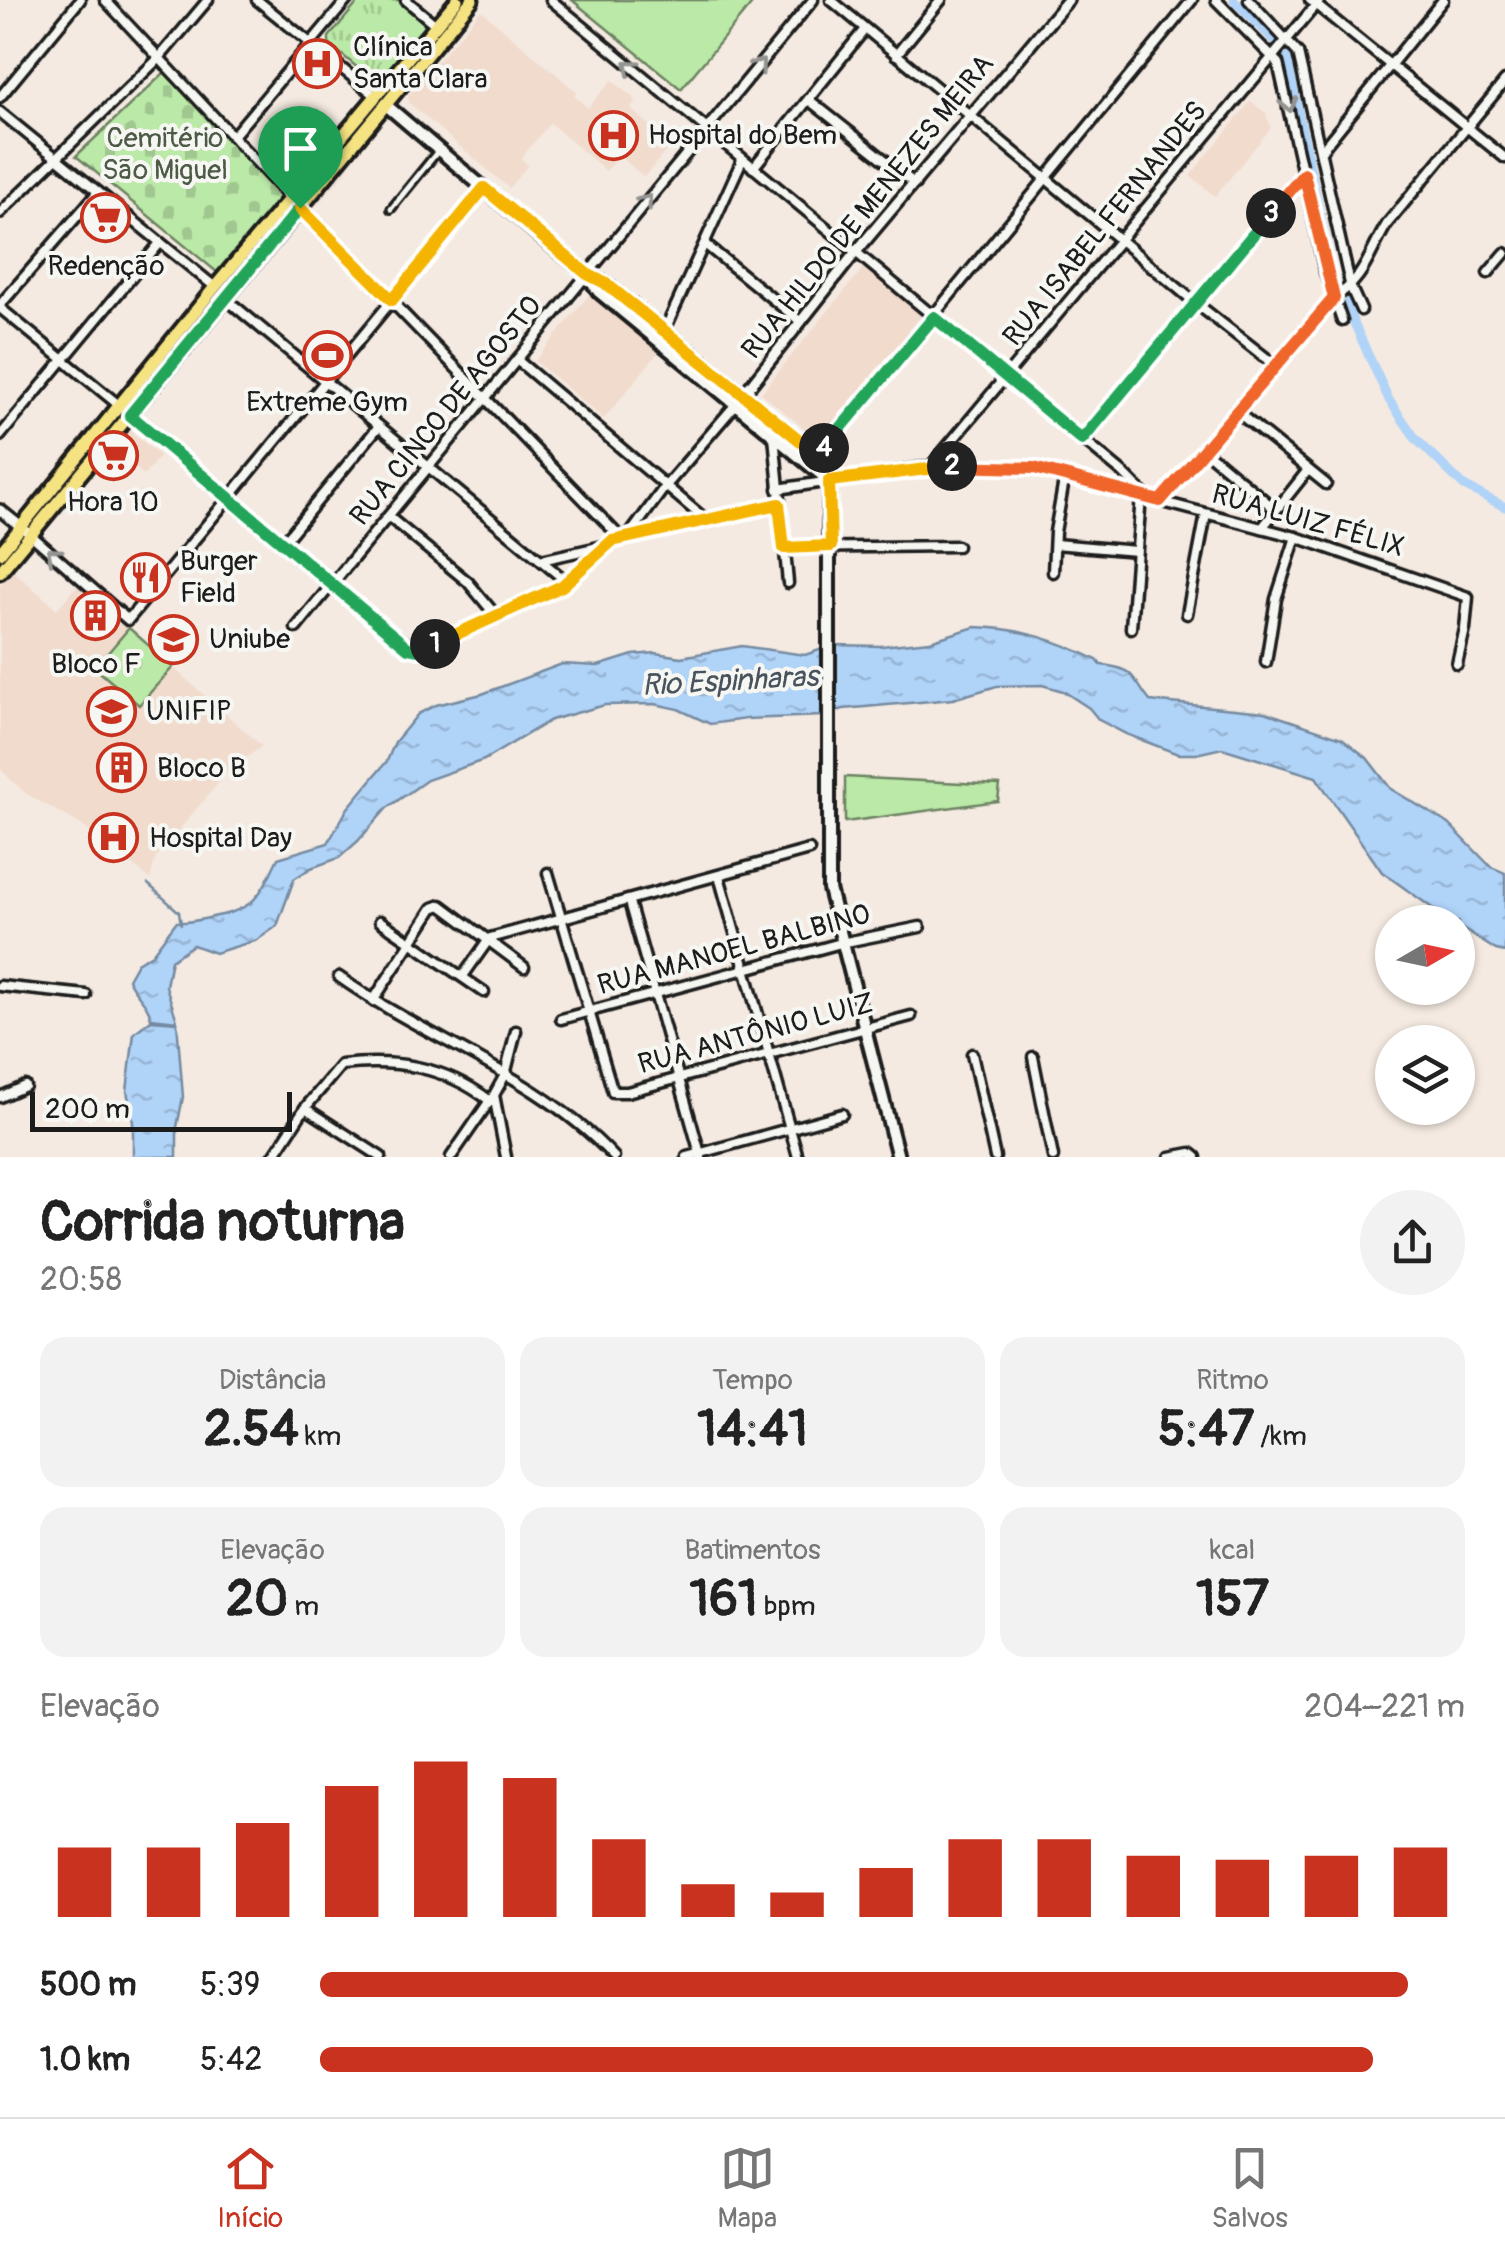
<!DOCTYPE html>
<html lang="pt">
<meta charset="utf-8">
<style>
:root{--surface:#fff;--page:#f2f2f2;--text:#222;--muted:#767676;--line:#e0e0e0;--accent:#c8321e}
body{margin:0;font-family:Pangolin,sans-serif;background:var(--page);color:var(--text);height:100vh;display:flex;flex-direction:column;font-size:38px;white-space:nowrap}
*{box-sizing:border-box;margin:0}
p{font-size:32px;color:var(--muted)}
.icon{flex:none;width:55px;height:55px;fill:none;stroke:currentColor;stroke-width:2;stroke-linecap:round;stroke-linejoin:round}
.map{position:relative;height:1157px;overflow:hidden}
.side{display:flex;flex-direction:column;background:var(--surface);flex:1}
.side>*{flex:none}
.needle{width:65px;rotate:81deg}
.fabs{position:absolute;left:1375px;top:905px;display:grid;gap:20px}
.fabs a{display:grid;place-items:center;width:100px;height:100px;border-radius:50%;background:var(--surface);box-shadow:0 2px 8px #0004;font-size:50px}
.scale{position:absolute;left:30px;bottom:25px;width:262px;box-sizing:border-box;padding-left:10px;border:5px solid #1c1c1c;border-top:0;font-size:28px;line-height:35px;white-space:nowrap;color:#1c1c1c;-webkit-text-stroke:8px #f6f6f2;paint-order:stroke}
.pin{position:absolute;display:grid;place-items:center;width:85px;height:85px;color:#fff;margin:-102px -42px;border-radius:50% 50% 50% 0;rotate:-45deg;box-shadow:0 0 10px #0007}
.pin .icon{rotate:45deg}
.km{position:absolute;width:50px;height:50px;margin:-25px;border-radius:50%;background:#222;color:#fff;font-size:28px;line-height:50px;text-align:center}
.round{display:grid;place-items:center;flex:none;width:105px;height:105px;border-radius:52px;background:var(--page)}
.summary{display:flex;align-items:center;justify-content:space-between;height:170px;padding:0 40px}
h1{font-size:55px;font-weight:700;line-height:75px}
.metrics{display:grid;grid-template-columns:repeat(3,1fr);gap:15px;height:170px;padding:10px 40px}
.metrics div{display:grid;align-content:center;border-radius:25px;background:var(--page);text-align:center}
.metrics b{font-size:50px;font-weight:700}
.metrics small{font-size:28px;font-weight:400}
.metrics p{font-size:28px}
.chart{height:280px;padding:20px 40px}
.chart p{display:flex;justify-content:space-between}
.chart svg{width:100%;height:180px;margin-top:10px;stroke:var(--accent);stroke-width:6}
ul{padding:0 40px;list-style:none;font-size:32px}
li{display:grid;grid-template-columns:160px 120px 1fr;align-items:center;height:75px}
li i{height:25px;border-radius:12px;background:var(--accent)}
.dock{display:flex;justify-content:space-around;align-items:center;height:140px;border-top:2px solid var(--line);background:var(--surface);font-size:28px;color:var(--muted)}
.dock a{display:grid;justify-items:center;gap:5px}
.dock .active{color:var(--accent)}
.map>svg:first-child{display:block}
.built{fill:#f1dbcd}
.cemetery{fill:url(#cemetery-stones);stroke:#6c8262;stroke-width:2.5}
.park{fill:url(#park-tufts);stroke:#6c8262;stroke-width:2.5}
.pitch{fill:#bbe9a7;stroke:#6c8262;stroke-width:2.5}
.water{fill:url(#water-ripples);stroke:#758aa0;stroke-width:2.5}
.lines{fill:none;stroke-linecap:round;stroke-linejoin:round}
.stream{stroke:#758aa0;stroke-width:2.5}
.canal{stroke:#b0d3f8;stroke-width:9}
.pedestrian-casing{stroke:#1c1c1c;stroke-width:12}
.minor-casing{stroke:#1c1c1c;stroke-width:15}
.tertiary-casing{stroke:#1c1c1c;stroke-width:16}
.secondary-casing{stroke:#1c1c1c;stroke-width:18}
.primary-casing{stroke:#1c1c1c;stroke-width:19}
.pedestrian{stroke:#f6f6f2;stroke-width:5}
.minor{stroke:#f6f6f2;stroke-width:8}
.tertiary{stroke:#f6f6f2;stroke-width:9}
.secondary{stroke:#f6f6f2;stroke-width:10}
.primary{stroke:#f5e382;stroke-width:11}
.oneway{stroke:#949492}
.split-1-casing{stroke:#fff;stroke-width:20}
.split-2-casing{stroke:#fff;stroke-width:20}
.split-3-casing{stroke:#fff;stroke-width:20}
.split-4-casing{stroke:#fff;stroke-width:20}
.split-5-casing{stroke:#fff;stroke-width:20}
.split-1{stroke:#22a559;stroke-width:12}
.split-2{stroke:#f5b400;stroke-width:12}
.split-3{stroke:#f0652b;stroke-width:12}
.split-4{stroke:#22a559;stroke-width:12}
.split-5{stroke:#f5b400;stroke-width:12}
.labels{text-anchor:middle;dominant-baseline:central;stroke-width:8;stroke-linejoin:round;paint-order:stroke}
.poi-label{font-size:28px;fill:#1c1c1c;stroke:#f6f6f2;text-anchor:start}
.park-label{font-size:28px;fill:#4c5a46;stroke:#f6f6f2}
.street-label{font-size:28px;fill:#1c1c1c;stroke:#f6f6f2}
.water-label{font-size:30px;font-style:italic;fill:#48535e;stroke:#f6f6f2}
</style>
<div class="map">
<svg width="1505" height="1157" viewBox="0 0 1505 1157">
<defs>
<pattern id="cemetery-stones" width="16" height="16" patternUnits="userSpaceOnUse" patternTransform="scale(2.5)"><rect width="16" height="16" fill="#bbe9a7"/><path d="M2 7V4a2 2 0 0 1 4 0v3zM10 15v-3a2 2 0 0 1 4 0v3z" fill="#a0c78f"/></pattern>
<pattern id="park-tufts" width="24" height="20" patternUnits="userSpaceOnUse" patternTransform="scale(2.5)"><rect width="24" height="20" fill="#bbe9a7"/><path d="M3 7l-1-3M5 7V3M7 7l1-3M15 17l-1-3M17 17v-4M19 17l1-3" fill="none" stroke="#a0c78f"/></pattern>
<pattern id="water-ripples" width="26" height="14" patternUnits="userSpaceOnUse" patternTransform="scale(2.5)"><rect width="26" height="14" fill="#b0d3f8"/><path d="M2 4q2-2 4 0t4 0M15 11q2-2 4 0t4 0" fill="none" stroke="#97b5d4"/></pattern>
</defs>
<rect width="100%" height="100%" fill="#f4eae1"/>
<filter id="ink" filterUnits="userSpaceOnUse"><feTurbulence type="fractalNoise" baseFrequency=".01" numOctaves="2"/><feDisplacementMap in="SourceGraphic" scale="20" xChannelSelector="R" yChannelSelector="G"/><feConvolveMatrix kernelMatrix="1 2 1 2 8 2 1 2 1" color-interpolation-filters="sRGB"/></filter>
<g filter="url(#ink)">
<!-- built -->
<g class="built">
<path d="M481,10L577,92L574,96L588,108L612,80L637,101L631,109L672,144L644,177L619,156L606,171L550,123L521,158L528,165L509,188L409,103L408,96Z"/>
<path d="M1251,101L1266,114L1271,128L1215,196L1190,176Z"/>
<path d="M865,266L927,317L823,444L761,393Z"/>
<path d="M593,290L662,348L604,419L535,361Z"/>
<path d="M128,429L160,456L144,475L112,448Z"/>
<path d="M13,571L57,609L78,584L262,746L226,774L156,857L150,879L80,824L25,793L0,769V586Z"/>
</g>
<!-- cemetery -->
<path class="cemetery" d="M166,71L284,195L218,273L76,156Z"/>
<!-- park -->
<g class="park">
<path d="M360,0H399L429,27L377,84L329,44V37Z"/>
<path d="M129,628L173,667L139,705L95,668Z"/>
</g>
<!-- pitch -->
<g class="pitch">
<path d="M572,0H755L681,89Z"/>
<path d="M845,777L1000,785L998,801L845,822Z"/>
</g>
<!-- water -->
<g class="water">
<path d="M975,627C1020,628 1057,640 1097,660L1101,665C1136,668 1132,679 1150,701L1265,712L1342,738L1367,758L1391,789L1449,824L1491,867L1505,873V952L1496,950L1458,926V922H1452L1382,872L1316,777L1222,748L1196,754H1178L1126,734L1099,720L1089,708L1063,691L1042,685L997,686L953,699L843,709L823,716L746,719L710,724L678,709L655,704L605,705L551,720L484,760L427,780L387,808L358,841L339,858L311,868L294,879L277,926L257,940L215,953L193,945L171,960L166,986L177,1021L151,1018C148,1002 134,994 128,979L137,963L152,954L176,922C191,923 203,919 217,916C257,908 261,893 278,858L328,843L348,808L387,761L395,742L418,714L436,705L482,694L562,664L598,666L633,655L656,653L681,657L742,646L805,655L834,645L881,646L930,641Z"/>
<path d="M151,1020L177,1022L183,1097L177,1127V1157H133V1121L127,1091L134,1033Z"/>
</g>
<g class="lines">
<!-- stream -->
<path class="stream" d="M148,884L179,912L181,924"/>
<!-- canal -->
<path class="canal" d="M1234,0L1278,44L1287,59L1334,279L1389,400L1416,439L1464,486L1505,507"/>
<defs>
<path id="pedestrian" d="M391,209L438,151"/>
<g id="minor">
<path d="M105,0L290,198"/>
<path d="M257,0L376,96"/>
<path d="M406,0L437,26"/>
<path d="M551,0L1123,473L1147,497"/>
<path d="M831,0L1197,304L1275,365"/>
<path d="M1216,0L1278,63L1325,272L1342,321"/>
<path d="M1249,0L1298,53L1351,288L1361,310"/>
<path d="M1310,0L1505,158"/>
<path d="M896,55L941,0"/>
<path d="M0,97L80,0"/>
<path d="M809,100L915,184"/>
<path d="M0,112L215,287"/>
<path d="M233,136L347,0"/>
<path d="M1321,151L1443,0"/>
<path d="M753,168L865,29"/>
<path d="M300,207L621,538"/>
<path d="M0,213L159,58L208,0"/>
<path d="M706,245L801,322"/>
<path d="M1488,273L1505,253"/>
<path d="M225,298L567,582"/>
<path d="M0,305L98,192"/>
<path d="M0,308L120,406"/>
<path d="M664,332L742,160"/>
<path d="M517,360L706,520"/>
<path d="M1236,411L1326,484"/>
<path d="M130,415L332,586L414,650L451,638L562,586L612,541L779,504"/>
<path d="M0,436L160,243"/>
<path d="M774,436L788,583"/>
<path d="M1082,440L1304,173"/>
<path d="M1203,449L1276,510"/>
<path d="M819,455L1192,0"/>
<path d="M931,466L1320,0"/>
<path d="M778,489L931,466L1034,468L1296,537L1468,597L1465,629L1457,664"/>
<path d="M1160,501L1333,298C1365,280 1369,253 1387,224L1505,81"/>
<path d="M389,517L468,582L497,617"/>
<path d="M1262,528L1308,470"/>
<path d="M31,535L128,620L484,189"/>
<path d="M628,537L664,488L736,404"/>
<path d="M283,543L379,426"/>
<path d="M1055,544L1136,551"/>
<path d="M784,548L957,546"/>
<path d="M541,560L603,546"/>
<path d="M1053,572L1055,532L1065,475"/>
<path d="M1187,614L1206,514"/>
<path d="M296,628L813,0"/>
<path d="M1131,628L1141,496"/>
<path d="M1266,662L1276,599L1296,537"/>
<path d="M548,873L613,1092H627L911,1016"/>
<path d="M719,876L798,1157"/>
<path d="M629,902L701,1157"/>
<path d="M380,921L484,992"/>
<path d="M463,976L490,938L809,850"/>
<path d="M339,977C428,1040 539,1076 614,1157"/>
<path d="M0,986L86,995"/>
<path d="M373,1001L433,908L441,905L524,967"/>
<path d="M561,1019L841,943L920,927"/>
<path d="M972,1054L995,1157"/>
<path d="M1033,1057L1053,1157"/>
<path d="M0,1097L25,1086"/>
<path d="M305,1108L381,1157"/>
<path d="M273,1157L305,1108L341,1065C396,1059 444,1066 489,1100"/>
<path d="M451,1157L491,1099"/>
<path d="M506,1157L494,1095L505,1075L516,1031"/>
<path d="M687,1157L842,1114"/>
<path d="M1170,1157L1191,1153L1196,1157"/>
</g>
<g id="tertiary">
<path d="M739,400L855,253L1068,0"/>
<path d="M0,510L25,530"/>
</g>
<g id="secondary">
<path d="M386,105L540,236L587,274L605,283L826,462L829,470V889L898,1157"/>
<path d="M587,275L599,292L829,481"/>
</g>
<g id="primary">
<path d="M0,553L215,287L457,0"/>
<path d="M0,572L472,0"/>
</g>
</defs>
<!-- pedestrian casing -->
<use href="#pedestrian" class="pedestrian-casing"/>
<!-- minor casing -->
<use href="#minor" class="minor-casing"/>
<!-- tertiary casing -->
<use href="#tertiary" class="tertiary-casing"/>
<!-- secondary casing -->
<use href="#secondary" class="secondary-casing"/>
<!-- primary casing -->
<use href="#primary" class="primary-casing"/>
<!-- pedestrian -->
<use href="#pedestrian" class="pedestrian"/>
<!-- minor -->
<use href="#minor" class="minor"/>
<!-- tertiary -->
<use href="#tertiary" class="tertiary"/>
<!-- secondary -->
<use href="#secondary" class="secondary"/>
<!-- primary -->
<use href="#primary" class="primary"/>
</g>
<!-- one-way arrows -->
<defs><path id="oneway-chevron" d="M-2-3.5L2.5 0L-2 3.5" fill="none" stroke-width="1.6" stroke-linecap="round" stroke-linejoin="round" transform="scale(2.5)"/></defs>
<g class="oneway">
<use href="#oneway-chevron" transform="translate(759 65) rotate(-50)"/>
<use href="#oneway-chevron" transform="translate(630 66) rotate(-140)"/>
<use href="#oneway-chevron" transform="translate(1289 105) rotate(77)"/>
<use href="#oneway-chevron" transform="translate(646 201) rotate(-51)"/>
<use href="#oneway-chevron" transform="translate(53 554) rotate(-139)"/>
</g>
</g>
<g class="lines" filter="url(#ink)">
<defs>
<path id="split-1" d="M300,208L130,415L408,648L419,650L435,644"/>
<path id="split-2" d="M435,644L562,586L612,541L779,504L784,548L831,546L829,481L952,466"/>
<path id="split-3" d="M952,466L1034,468L1160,501L1334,298L1304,174L1271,213"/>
<path id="split-4" d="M824,448L934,317L1082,440L1271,213"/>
<path id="split-5" d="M300,208L392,300L484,188L587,274L605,283L818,455L824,448"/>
</defs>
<!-- split-1 casing -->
<use href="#split-1" class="split-1-casing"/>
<!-- split-2 casing -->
<use href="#split-2" class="split-2-casing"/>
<!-- split-3 casing -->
<use href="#split-3" class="split-3-casing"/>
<!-- split-4 casing -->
<use href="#split-4" class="split-4-casing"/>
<!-- split-5 casing -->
<use href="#split-5" class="split-5-casing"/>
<!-- split-1 -->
<use href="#split-1" class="split-1"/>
<!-- split-2 -->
<use href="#split-2" class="split-2"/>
<!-- split-3 -->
<use href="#split-3" class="split-3"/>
<!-- split-4 -->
<use href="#split-4" class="split-4"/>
<!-- split-5 -->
<use href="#split-5" class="split-5"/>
</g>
<!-- icons -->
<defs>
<symbol id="hospital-ring" viewBox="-11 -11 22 22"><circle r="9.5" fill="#f6f6f2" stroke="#c8321e" stroke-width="1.5"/><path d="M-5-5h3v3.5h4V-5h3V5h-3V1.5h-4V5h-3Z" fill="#c8321e"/></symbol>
<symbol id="supermarket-ring" viewBox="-11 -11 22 22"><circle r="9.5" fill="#f6f6f2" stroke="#c8321e" stroke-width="1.5"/><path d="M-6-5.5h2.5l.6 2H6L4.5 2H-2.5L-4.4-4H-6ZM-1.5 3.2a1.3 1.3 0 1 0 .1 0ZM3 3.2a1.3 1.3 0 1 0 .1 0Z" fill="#c8321e"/></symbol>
<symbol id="stadium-ring" viewBox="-11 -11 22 22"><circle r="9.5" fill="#f6f6f2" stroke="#c8321e" stroke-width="1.5"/><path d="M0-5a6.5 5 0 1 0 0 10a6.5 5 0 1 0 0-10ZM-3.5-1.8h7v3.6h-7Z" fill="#c8321e"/></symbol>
<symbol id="restaurant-ring" viewBox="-11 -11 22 22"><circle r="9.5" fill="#f6f6f2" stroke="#c8321e" stroke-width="1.5"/><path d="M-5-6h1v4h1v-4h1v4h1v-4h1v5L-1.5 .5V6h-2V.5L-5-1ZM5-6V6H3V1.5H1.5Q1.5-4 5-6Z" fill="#c8321e"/></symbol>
<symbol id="building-ring" viewBox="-11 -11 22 22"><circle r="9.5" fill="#f6f6f2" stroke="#c8321e" stroke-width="1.5"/><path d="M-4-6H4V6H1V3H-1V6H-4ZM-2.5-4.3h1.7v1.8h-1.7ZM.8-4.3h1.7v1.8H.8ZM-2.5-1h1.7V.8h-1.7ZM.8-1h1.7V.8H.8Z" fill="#c8321e"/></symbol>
<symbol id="university-ring" viewBox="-11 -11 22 22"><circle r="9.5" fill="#f6f6f2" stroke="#c8321e" stroke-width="1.5"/><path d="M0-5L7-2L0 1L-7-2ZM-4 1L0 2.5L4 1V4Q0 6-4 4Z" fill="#c8321e"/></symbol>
</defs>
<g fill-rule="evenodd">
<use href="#hospital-ring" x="290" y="36" width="55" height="55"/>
<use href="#hospital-ring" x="586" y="108" width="55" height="55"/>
<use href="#supermarket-ring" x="78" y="190" width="55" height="55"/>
<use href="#stadium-ring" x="300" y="328" width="55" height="55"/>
<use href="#supermarket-ring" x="86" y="428" width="55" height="55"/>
<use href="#restaurant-ring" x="118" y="550" width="55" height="55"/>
<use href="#building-ring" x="68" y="588" width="55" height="55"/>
<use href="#university-ring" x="146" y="612" width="55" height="55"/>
<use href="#university-ring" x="84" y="684" width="55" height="55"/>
<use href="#building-ring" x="94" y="740" width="55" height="55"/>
<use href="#hospital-ring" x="86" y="810" width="55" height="55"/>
</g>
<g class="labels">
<!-- poi labels -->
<g class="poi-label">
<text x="353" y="47">Clínica<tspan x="353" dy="32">Santa Clara</tspan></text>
<text x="648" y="135">Hospital do Bem</text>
<text x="106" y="266" text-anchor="middle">Redenção</text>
<text x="327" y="402" text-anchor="middle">Extreme Gym</text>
<text x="113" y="502" text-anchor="middle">Hora 10</text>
<text x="180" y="561">Burger<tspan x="180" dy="32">Field</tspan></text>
<text x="209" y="639">Uniube</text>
<text x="96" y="664" text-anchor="middle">Bloco F</text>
<text x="146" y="711">UNIFIP</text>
<text x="157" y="768">Bloco B</text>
<text x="149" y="838">Hospital Day</text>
</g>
<!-- park labels -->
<g class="park-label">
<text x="165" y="138">Cemitério<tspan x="165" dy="32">São Miguel</tspan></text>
</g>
<!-- street labels -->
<g class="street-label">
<text transform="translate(868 207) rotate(-51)">RUA HILDO DE MENEZES MEIRA</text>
<text transform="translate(1105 224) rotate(-51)">RUA ISABEL FERNANDES</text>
<text transform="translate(446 411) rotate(-51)">RUA CINCO DE AGOSTO</text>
<text transform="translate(1308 521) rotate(16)">RUA LUIZ FÉLIX</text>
<text transform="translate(734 950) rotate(-15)">RUA MANOEL BALBINO</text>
<text transform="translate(756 1034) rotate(-15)">RUA ANTÔNIO LUIZ</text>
</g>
<!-- water labels -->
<g class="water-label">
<text transform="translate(730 681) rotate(-3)">Rio Espinharas</text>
</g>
</g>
</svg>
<div class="fabs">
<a><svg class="needle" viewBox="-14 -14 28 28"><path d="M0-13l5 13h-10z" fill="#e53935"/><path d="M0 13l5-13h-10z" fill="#767676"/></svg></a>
<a><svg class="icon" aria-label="layers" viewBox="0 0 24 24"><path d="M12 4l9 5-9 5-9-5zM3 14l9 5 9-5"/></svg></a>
</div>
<div class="scale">200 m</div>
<div class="pin" style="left:300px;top:208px;background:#1e9e55"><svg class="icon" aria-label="arrive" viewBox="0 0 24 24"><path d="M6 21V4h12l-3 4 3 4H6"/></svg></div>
<b class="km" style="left:435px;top:644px">1</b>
<b class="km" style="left:952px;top:466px">2</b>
<b class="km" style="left:1271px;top:213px">3</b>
<b class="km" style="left:824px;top:448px">4</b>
</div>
<section class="side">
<div class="summary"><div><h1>Corrida noturna</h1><p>20:58</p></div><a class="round"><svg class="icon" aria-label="share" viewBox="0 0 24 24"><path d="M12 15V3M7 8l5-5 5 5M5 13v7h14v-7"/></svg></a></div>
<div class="metrics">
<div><p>Distância</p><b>2.54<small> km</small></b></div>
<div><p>Tempo</p><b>14:41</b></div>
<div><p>Ritmo</p><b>5:47<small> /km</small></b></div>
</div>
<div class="metrics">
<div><p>Elevação</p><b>20<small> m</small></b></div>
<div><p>Batimentos</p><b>161<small> bpm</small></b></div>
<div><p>kcal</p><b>157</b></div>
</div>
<div class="chart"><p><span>Elevação</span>204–221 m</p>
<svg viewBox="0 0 160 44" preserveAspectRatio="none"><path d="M5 44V27M15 44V27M25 44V21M35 44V12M45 44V6M55 44V10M65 44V25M75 44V36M85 44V38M95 44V32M105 44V25M115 44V25M125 44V29M135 44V30M145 44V29M155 44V27"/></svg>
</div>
<ul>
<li><b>500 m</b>5:39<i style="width:95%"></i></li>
<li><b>1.0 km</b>5:42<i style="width:92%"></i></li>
</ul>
</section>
<nav class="dock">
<a class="active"><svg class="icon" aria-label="home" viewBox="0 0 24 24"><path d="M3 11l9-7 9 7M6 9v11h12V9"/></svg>Início</a>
<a><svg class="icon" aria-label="map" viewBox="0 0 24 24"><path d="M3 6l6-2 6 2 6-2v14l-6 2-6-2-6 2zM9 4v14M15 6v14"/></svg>Mapa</a>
<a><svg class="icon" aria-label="saved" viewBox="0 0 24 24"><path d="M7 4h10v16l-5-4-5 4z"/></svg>Salvos</a>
</nav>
